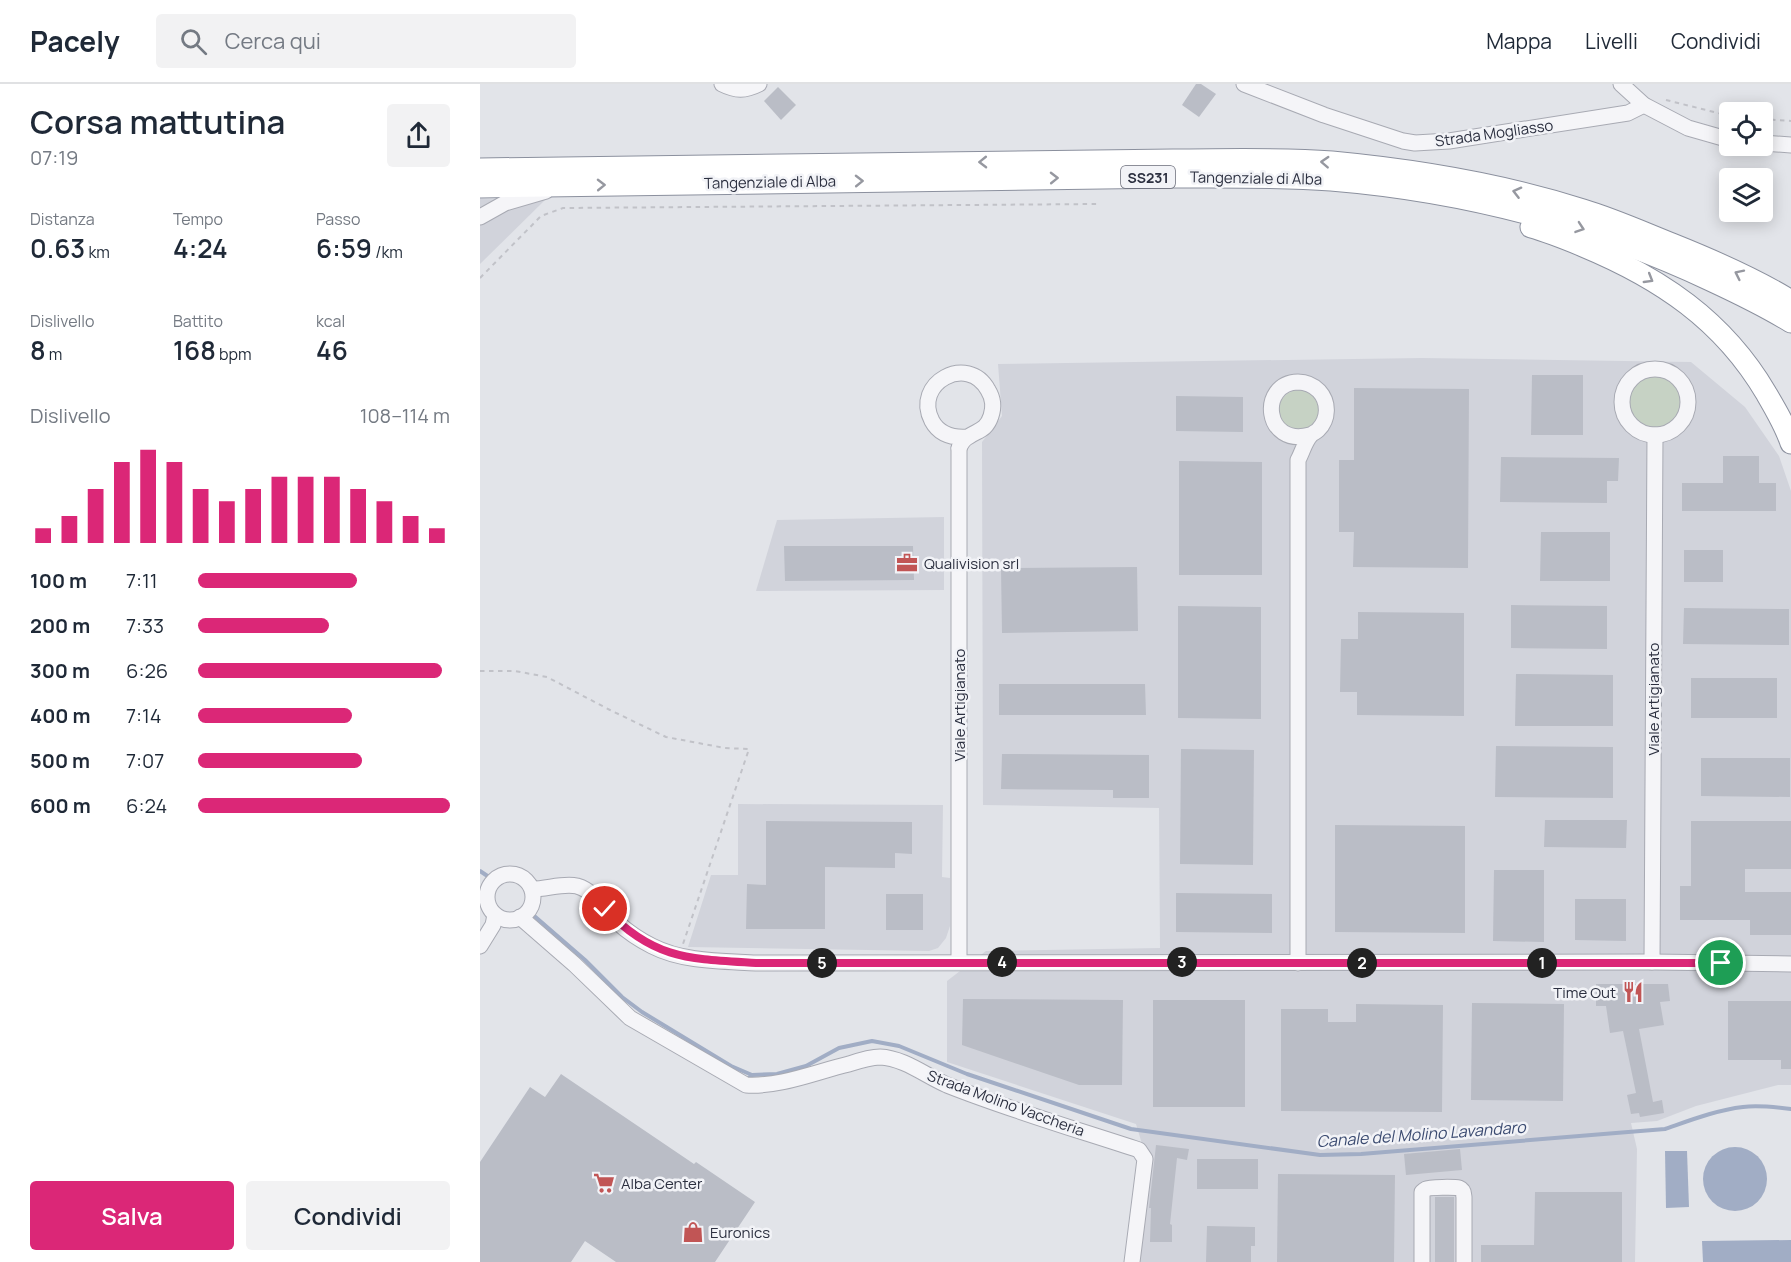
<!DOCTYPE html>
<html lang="it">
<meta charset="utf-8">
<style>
:root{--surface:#fff;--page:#f2f2f3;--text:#1f2937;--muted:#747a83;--line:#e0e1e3;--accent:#db2777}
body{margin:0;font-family:Manrope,sans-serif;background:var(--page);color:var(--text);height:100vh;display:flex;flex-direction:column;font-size:22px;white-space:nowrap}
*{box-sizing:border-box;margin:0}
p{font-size:20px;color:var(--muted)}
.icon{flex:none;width:33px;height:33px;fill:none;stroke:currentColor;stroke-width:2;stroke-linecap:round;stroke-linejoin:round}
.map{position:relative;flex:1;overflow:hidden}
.side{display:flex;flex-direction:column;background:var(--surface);width:480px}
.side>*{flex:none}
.tools{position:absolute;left:1239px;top:18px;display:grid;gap:12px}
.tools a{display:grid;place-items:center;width:54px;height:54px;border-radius:6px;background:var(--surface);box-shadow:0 3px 15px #0003;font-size:30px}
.pin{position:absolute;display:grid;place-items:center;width:51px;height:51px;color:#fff;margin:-26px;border:3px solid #fff;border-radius:50%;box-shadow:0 2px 6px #0007}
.km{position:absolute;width:30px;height:30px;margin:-15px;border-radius:50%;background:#222;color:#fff;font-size:16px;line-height:30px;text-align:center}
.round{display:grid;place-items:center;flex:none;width:63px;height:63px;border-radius:6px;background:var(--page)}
.head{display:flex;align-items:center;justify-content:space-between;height:102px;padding:0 30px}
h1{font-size:33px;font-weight:600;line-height:45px}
.metrics{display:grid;grid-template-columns:repeat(3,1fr);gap:9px;height:102px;padding:6px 30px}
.metrics div{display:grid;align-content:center}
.metrics b{font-size:26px;font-weight:600}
.metrics small{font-size:16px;font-weight:400}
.metrics p{font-size:16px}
.chart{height:168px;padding:12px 30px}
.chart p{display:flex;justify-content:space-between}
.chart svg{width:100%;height:108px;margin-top:6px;stroke:var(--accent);stroke-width:6}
.primary-button{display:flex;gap:12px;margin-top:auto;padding:12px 30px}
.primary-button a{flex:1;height:69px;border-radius:6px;background:var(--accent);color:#fff;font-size:24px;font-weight:600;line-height:69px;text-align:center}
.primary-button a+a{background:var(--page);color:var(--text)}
ul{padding:0 30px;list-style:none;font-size:20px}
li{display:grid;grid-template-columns:96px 72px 1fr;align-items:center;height:45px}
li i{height:15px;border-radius:8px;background:var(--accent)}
header{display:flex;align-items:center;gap:36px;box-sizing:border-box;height:84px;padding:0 30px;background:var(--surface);border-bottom:2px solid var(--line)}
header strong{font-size:28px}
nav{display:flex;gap:33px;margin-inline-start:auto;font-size:21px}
.search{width:420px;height:54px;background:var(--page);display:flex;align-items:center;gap:15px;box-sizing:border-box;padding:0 21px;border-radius:6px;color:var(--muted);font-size:22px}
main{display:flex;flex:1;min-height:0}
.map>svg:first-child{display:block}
.built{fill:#d1d3db}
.green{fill:#c6d2c4}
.water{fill:#a1adc5}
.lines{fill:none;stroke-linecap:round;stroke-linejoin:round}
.stream{stroke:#a1adc5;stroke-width:4}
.building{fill:#babdc6}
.minor-casing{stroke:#a8aab3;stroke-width:17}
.highway-casing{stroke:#8b909e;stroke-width:23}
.path{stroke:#c1c2c8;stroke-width:2;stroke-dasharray:4.5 4.5;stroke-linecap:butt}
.minor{stroke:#f5f5f8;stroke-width:15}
.highway{stroke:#fff;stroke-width:21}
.oneway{stroke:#9698a0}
.route-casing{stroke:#fff;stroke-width:12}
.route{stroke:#db2777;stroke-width:8}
.labels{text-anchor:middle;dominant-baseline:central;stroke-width:5;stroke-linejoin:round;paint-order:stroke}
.shield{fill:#f2f3f7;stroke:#676a77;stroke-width:1.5}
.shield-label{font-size:14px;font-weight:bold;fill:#2c3040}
.street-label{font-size:15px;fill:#2c3040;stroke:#f2f3f7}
.poi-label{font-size:15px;fill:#2c3040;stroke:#f2f3f7;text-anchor:start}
.water-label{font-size:16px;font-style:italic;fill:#3a4a70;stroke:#f2f3f7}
</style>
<header>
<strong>Pacely</strong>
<div class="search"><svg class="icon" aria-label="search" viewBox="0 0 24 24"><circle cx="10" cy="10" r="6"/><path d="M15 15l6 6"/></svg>Cerca qui</div>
<nav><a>Mappa</a><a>Livelli</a><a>Condividi</a></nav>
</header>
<main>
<section class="side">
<div class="head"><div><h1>Corsa mattutina</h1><p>07:19</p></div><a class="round"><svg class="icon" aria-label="share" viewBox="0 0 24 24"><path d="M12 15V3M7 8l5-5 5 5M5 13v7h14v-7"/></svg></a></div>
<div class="metrics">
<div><p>Distanza</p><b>0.63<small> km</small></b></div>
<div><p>Tempo</p><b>4:24</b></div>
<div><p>Passo</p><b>6:59<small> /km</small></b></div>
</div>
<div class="metrics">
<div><p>Dislivello</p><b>8<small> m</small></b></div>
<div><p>Battito</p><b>168<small> bpm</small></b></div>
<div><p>kcal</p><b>46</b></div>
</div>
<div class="chart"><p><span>Dislivello</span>108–114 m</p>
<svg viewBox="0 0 160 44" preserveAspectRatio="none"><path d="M5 44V38M15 44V33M25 44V22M35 44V11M45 44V6M55 44V11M65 44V22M75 44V27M85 44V22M95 44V17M105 44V17M115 44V17M125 44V22M135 44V27M145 44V33M155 44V38"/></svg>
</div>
<ul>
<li><b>100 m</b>7:11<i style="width:63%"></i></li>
<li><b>200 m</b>7:33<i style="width:52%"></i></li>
<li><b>300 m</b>6:26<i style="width:97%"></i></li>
<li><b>400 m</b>7:14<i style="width:61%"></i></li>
<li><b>500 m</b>7:07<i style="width:65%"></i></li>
<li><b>600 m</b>6:24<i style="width:100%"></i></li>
</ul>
<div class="primary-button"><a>Salva</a><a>Condividi</a></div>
</section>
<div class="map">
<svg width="1311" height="1178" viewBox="0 0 1311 1178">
<rect width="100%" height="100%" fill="#e2e4e9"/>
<!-- built -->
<g class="built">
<path d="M0,115L65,116L0,180Z"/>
<path d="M942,274L1211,278L1265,323L1299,372L1311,407V1001H1298L1216,1022L1177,1037L1151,1039L1157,1065L1155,1178H659L668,1080L656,1040L467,978V897L506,867L680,864L679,724L503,721L502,358L522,332L518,280Z"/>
<path d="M464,433V506L276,507L297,436Z"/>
<path d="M258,720L463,721L462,793L470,794V842L466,854L458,864L449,867L208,863L231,791H258Z"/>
</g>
<!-- green -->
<g class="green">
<circle cx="1174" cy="316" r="29"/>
<circle cx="819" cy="326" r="20"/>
</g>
<!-- water -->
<g class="water">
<circle cx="1255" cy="1095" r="32"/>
<path d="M1185,1067H1207L1209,1123L1186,1124Z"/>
<path d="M1311,1156V1178H1223L1222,1157Z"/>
</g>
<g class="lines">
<!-- stream -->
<g class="stream">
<path d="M0,787L9,793"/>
<path d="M52,830L105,876L142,913L162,928L251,982L272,991"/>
<path d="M268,995L272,991L297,990L326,982L359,964L392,957L419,962L487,990L651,1045L840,1071L881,1070L1185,1045C1211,1036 1237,1026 1263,1023C1279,1021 1295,1023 1311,1025"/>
</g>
</g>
<!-- building -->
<g class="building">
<path d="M716,0H721L736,10L719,33L702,21Z"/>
<path d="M298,3L316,21L301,36L284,17Z"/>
<path d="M1052,291H1103V351H1051Z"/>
<path d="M874,304L989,305L988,484L873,483L874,448H859V376H874Z"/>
<path d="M696,312L763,313V348L696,347Z"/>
<path d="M1243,372H1279V399H1296V427H1202V399H1243Z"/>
<path d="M1021,373L1139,374L1138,397H1127V419L1020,418Z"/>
<path d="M699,377L782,378V491H699Z"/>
<path d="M1061,448H1130V497H1060Z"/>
<path d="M304,462H433L434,496L305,497Z"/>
<rect x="1204" y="466" width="39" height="32"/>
<path d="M657,483L658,547L522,549L521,484Z"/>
<path d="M1031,521L1127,522V565L1031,564Z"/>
<path d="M698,522L781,523V635L698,634Z"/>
<path d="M1204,524L1309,525V561L1203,560Z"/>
<path d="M878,528L984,529V632L877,631V608H860L861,555H878Z"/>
<path d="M1036,590L1133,591V642H1035Z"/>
<rect x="1211" y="594" width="86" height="40"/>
<path d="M519,600H665L666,631H519Z"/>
<path d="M1016,662L1133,663V714L1015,713Z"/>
<path d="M701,665L774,666L773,781L700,780Z"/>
<path d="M522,670L669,671V714H633V706L521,705Z"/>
<path d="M1221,674H1310V713L1221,712Z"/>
<path d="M1065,736H1147L1146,764L1064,763Z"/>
<path d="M286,737L432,738V770L415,769V784L345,783V845H266L267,800L286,801Z"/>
<path d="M1211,737H1311V785H1265V808H1311V851H1270V836H1200V802H1211Z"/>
<path d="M855,741L985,742V849L855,848Z"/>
<path d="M1014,786H1064V858L1013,857Z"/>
<path d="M696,809L792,810V849L696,848Z"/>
<rect x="406" y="810" width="37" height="36"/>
<path d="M1095,815H1146V857L1095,856Z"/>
<path d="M1116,900H1188L1190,917L1180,918L1184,941L1159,945L1173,1018L1182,1016L1184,1029L1160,1033L1159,1029L1151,1030L1147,1011L1156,1009L1143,947L1130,949L1126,922H1116Z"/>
<path d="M483,915L643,916L642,1001H599L482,961Z"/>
<rect x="673" y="916" width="92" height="107"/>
<path d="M1248,917H1311V985H1301V976H1248Z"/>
<path d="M992,919L1084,920L1083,1017L991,1016Z"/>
<path d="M876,920L963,921L962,1028L801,1027V925H848V938H876Z"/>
<path d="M81,990L214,1080L216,1078L275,1118L235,1178H136L105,1157L91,1178H0V1078L50,1003L65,1013Z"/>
<path d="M676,1061L709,1065L707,1076L697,1074L690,1140L692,1141V1158H670L671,1124H669Z"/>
<path d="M980,1065L982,1086L926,1091L924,1070Z"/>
<rect x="717" y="1075" width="61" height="30"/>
<path d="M798,1090L915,1091L914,1178H797Z"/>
<path d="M1055,1108H1142V1178H1001V1161H1054Z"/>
<rect x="955" y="1113" width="19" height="65"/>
<path d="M727,1142L775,1143V1162H771V1178H726Z"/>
</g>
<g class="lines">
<defs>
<g id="minor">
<path d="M242,0C256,7 265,7 279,0"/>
<path d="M764,0L844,31L923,57L935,59L969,57L1148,29L1164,21"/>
<path d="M1141,0L1164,21L1208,44L1250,56"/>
<path d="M1282,59L1311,61"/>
<path d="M0,133L25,119L66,107"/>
<circle cx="1175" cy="318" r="33"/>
<path d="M479,364V878"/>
<path d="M479,364C481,360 484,355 488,353C498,346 506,347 511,332C514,323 513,314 508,306C488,269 432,299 452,337C459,350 472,354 487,353"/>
<circle cx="30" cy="813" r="23"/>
<path d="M52,805C67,805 83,799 97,802C115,807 126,827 138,839C148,848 160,856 172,862C203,878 242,877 276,879L1172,878L1311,880"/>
<path d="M40,833L94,880L150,934L266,1001C301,1003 335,988 369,980C378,977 390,973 400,973C424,974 446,992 467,1001C530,1026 595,1045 659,1066L665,1075L652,1178"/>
<path d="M0,862L13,841L15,831"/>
<path d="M1172,878L1175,351"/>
<path d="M818,879V376C822,369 825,357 831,351C833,349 836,348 838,346C849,335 849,318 839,307C834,302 826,298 818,298C778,299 784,364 830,351"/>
<path d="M942,1178V1108C943,1107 944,1106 946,1105C950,1103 975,1103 979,1104C984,1106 983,1108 984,1113V1178"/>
</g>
<g id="highway">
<path d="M0,85L693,76C746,76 799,74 852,78C937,86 1022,100 1103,126C1133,135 1162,148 1192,160C1232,176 1274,194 1311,217"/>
<path d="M0,103L692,93C745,93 798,92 851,96C984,107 1109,139 1230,196C1258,209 1285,222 1311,238"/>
<path d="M1051,143C1069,148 1086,155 1103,162C1180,194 1243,236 1286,309C1296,326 1305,341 1311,359"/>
</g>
</defs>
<!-- minor casing -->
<use href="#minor" class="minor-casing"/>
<!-- highway casing -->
<use href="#highway" class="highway-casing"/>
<!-- path -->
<g class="path">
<path d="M1186,16L1250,32"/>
<path d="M1282,35L1311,37"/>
<path d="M0,194L61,132L83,124L618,120"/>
<path d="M0,587H35L67,593L130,626L186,653L245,664L269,665L203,860"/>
</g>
<!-- minor -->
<use href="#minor" class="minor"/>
<!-- highway -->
<use href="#highway" class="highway"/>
</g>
<!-- one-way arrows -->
<defs><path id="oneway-chevron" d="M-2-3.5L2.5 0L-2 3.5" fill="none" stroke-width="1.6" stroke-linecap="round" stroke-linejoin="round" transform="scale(1.5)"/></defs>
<g class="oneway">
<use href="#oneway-chevron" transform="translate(503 78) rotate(179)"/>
<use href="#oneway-chevron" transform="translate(845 78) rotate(-177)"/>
<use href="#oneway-chevron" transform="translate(574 94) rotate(-1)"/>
<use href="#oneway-chevron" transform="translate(379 97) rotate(-1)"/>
<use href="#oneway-chevron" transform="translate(121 101) rotate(-1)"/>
<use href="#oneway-chevron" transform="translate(1037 108) rotate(-166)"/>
<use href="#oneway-chevron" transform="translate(1100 144) rotate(19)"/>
<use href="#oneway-chevron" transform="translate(1259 190) rotate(-154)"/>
<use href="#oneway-chevron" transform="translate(1169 195) rotate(31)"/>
</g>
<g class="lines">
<defs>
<path id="route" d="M125,825C174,876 210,875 276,879H1241"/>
</defs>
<!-- route casing -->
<use href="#route" class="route-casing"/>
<!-- route -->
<use href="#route" class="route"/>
</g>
<!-- icons -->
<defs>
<symbol id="office-bare" viewBox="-9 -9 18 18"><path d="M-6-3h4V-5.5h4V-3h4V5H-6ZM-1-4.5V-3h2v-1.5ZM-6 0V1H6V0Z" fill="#c15555" stroke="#f2f3f7" stroke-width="2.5" paint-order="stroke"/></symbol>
<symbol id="restaurant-bare" viewBox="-9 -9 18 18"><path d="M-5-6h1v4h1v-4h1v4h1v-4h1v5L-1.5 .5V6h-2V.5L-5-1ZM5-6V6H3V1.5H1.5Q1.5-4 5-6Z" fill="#c15555" stroke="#f2f3f7" stroke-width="2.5" paint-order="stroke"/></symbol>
<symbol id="supermarket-bare" viewBox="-9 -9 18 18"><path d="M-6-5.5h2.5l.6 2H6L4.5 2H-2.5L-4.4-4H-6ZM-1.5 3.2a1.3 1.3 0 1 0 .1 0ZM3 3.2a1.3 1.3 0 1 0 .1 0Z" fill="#c15555" stroke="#f2f3f7" stroke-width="2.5" paint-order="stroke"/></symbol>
<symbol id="shop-bare" viewBox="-9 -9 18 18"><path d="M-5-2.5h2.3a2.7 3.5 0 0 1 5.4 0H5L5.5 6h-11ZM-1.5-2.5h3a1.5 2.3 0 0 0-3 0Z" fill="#c15555" stroke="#f2f3f7" stroke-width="2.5" paint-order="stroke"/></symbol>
</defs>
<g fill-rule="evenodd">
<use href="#office-bare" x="412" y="464" width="30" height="30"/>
<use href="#restaurant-bare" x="1138" y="893" width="30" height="30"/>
<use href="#supermarket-bare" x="109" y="1084" width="30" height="30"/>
<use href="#shop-bare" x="198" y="1133" width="30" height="30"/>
</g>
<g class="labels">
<!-- shield labels -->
<rect class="shield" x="641" y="82" width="54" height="22" rx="4.5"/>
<g class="shield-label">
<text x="668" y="93">SS231</text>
</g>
<!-- street labels -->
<g class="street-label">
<text transform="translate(1014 49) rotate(-8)">Strada Mogliasso</text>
<text transform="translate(776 94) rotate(1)">Tangenziale di Alba</text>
<text transform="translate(290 98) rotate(-1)">Tangenziale di Alba</text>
<text transform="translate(1173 615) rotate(-90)">Viale Artigianato</text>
<text transform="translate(479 621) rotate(-90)">Viale Artigianato</text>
<text transform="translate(526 1019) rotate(20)">Strada Molino Vaccheria</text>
</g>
<!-- poi labels -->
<g class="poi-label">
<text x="444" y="479">Qualivision srl</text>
<text x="1136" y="908" text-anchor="end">Time Out</text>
<text x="141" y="1099">Alba Center</text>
<text x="230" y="1148">Euronics</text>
</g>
<!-- water labels -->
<g class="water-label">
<text transform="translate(941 1050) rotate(-4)">Canale del Molino Lavandaro</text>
</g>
</g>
</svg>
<div class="tools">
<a><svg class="icon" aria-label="locate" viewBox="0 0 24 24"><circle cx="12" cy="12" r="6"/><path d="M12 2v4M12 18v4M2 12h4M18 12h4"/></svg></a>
<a><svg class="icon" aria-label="layers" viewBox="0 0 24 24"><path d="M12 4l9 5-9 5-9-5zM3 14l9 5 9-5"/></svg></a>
</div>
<div class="pin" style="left:1241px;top:879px;background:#1e9e55"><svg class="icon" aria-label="arrive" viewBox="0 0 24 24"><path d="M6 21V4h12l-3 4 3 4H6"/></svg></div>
<div class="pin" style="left:125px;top:825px;background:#d93025"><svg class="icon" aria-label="check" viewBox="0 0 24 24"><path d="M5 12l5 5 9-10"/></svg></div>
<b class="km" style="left:1062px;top:879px">1</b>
<b class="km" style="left:882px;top:879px">2</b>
<b class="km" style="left:702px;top:878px">3</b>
<b class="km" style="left:522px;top:878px">4</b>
<b class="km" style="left:342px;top:879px">5</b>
</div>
</main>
